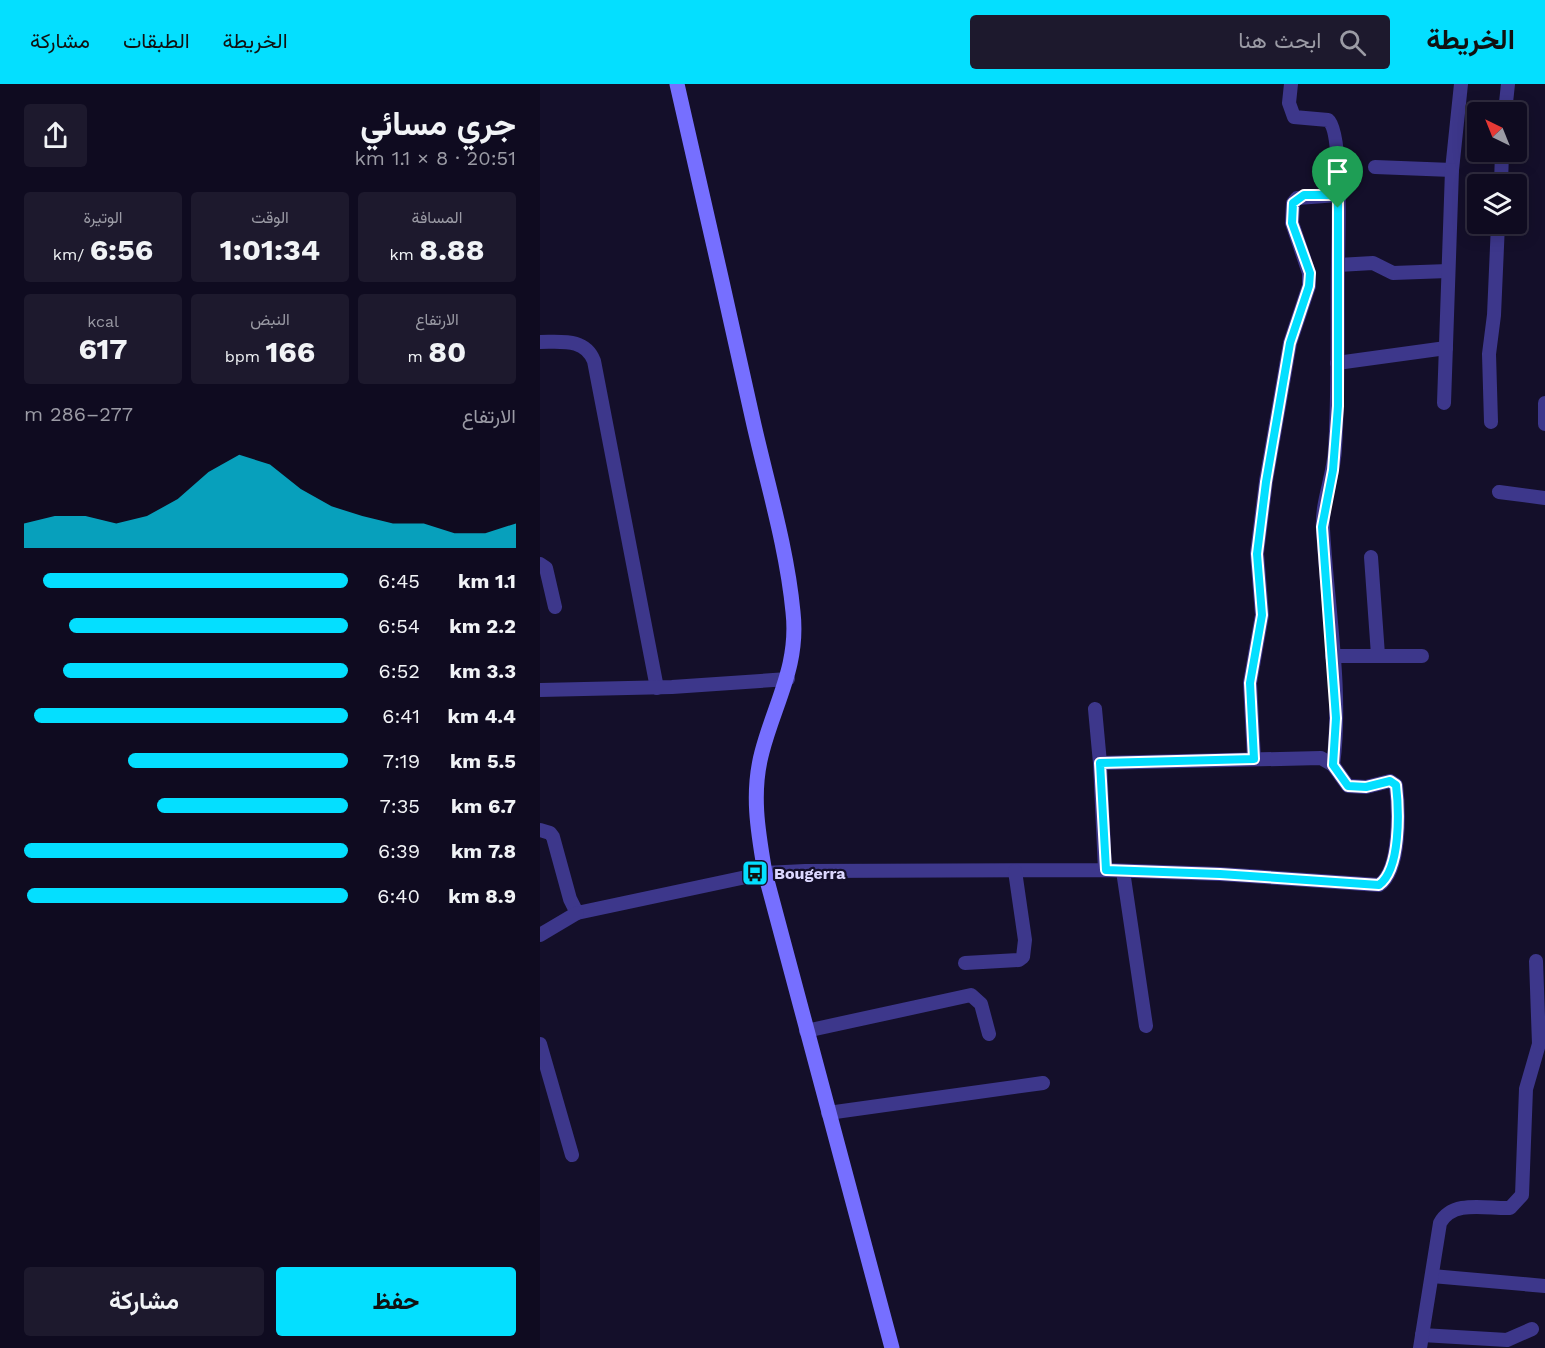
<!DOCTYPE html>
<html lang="ar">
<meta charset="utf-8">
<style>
:root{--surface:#0f0b20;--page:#1d192d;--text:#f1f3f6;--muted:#9b9ba5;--line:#2f2b3e;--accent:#04dfff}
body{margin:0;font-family:"Work Sans",Vazirmatn,sans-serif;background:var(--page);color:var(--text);direction:rtl;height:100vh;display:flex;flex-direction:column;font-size:22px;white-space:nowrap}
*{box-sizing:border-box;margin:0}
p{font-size:20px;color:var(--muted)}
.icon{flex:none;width:33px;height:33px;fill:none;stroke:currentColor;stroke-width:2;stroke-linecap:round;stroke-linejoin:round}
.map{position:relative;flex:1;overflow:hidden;direction:ltr}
.details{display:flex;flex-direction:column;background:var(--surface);width:540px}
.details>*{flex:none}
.needle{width:39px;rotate:317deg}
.tools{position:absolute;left:927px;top:18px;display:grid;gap:12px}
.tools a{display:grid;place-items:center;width:60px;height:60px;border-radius:6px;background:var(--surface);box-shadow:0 3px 15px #0003,0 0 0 2px var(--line);font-size:30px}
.pin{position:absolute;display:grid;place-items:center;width:51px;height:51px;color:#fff;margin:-62px -26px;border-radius:50% 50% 50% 0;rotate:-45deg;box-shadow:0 0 6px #0007}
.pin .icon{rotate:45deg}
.round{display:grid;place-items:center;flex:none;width:63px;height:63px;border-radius:6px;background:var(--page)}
.summary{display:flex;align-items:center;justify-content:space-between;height:102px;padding:0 24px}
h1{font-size:33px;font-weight:700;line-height:45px}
.metrics{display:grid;grid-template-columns:repeat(3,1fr);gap:9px;height:102px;padding:6px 24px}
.metrics div{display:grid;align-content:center;border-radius:6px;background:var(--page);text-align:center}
.metrics b{font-size:30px;font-weight:700}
.metrics small{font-size:16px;font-weight:400}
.metrics p{font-size:16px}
.chart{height:168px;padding:12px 24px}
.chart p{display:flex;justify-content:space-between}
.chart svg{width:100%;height:108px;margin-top:6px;fill:var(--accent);opacity:.7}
.primary-button{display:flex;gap:12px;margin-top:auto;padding:12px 24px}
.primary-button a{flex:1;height:69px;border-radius:6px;background:var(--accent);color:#111;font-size:24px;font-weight:700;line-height:69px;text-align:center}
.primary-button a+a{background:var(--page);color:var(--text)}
ul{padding:0 24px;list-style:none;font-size:20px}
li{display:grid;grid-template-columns:96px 72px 1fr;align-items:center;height:45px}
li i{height:15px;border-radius:8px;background:var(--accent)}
header{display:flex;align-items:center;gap:36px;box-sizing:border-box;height:84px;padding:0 30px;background:var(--accent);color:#111}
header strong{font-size:28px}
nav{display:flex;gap:33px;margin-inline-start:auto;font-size:21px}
.search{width:420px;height:54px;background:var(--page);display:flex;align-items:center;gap:15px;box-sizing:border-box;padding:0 21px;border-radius:6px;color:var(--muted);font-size:22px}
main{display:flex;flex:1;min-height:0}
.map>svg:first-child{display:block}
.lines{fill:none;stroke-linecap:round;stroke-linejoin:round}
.minor{stroke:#3d378b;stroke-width:14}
.secondary{stroke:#766fff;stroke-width:15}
.route-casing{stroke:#fff;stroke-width:12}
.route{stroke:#04dfff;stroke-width:8}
.labels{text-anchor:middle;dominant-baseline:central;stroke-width:4.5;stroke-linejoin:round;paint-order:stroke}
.poi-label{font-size:16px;font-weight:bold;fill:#ddd8ff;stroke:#140f2a;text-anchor:start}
</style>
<header>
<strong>الخريطة</strong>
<div class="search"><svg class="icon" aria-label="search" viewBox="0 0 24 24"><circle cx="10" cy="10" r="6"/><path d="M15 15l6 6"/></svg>ابحث هنا</div>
<nav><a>الخريطة</a><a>الطبقات</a><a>مشاركة</a></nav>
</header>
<main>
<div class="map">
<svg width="1005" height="1264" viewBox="0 0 1005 1264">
<rect width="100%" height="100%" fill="#140f2a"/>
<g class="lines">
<!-- minor -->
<g class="minor">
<path d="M751,0L749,19L754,33L788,36C803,47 798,155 798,178C797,241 799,303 795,365C794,391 781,419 783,445C787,520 803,608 793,681"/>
<path d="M965,28L968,0"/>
<path d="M835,83L912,86L921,0"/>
<path d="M961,100L962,68"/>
<path d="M798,181L833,179L853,189L908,187"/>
<path d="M0,258C22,258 45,254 54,277L117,604"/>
<path d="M797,279L906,264"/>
<path d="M904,319L912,86"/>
<path d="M951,338L949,270L954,231L958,140"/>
<path d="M1005,340V319"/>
<path d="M959,408L1005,414"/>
<path d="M831,473L838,571"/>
<path d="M0,480L6,484L15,523"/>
<path d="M792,572H882"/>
<path d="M0,606L132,603L248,595"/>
<path d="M555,625L560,679"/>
<path d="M714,675L710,599L722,531L717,469L726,397L750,259L769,202V189L752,139L753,119L757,114L798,111"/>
<path d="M0,746L10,749L13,753L30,815L37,829L225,789L265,787L565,786L680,790L839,801C861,786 859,726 856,701L850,697L826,703L808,702L793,681L781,674L560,679L565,786"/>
<path d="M583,787L606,942"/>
<path d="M0,851L37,829"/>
<path d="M425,879L479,876L483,873L485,856L475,787"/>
<path d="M266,947L431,911L441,920L449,950"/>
<path d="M0,960L32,1071"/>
<path d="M288,1029L503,999"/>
<path d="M892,1192L1005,1202"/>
<path d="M882,1251L967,1256L992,1245"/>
<path d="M880,1264L900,1139C913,1115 947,1125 970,1124L982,1111L986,1005L999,960L996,877"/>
</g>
<!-- secondary -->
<path class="secondary" d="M137,0C163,114 189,227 214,341C228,402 247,465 253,528C259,582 235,618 222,668C211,709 218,748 225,789L352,1264"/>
</g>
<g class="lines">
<defs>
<path id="route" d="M764,111H798V322L793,386L782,443L796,634L793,681L808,702L826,703L850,697L856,701C859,726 861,785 839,801L680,790L566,786L560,679L714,675L710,599L722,531L717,470L726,398L750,259L769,202L770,189L752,139L753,119Z"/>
</defs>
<!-- route casing -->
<use href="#route" class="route-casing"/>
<!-- route -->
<use href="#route" class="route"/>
</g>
<!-- icons -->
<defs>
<symbol id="bus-square" viewBox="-11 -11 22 22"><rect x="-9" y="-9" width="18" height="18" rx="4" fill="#04dfff" stroke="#140f2a"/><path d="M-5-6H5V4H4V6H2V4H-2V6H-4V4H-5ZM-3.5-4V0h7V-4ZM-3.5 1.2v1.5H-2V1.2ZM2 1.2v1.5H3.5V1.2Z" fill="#111"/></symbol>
</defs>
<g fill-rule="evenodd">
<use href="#bus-square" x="200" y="774" width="30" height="30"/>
</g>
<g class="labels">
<!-- poi labels -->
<g class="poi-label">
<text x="234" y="789">Bougerra</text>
</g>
</g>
</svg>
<div class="tools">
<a><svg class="needle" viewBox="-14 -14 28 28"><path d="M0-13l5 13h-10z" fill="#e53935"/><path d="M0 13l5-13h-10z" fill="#9b9ba5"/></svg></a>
<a><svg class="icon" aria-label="layers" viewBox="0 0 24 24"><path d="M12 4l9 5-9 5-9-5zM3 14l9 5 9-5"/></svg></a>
</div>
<div class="pin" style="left:798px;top:124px;background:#1e9e55"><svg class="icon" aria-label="arrive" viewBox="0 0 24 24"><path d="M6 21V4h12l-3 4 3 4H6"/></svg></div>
</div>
<section class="details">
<div class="summary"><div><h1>جري مسائي</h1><p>20:51 · 8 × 1.1 km</p></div><a class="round"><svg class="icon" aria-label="share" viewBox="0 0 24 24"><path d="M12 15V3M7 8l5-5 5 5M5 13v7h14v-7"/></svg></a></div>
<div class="metrics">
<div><p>المسافة</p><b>8.88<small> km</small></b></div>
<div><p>الوقت</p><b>1:01:34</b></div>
<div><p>الوتيرة</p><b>6:56<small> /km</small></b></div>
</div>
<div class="metrics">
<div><p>الارتفاع</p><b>80<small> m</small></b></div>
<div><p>النبض</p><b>166<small> bpm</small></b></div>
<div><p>kcal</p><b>617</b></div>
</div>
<div class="chart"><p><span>الارتفاع</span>277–286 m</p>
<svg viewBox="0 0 160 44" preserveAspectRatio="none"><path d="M0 44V34L10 31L20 31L30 34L40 31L50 24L60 13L70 6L80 10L90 20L100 27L110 31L120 34L130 34L140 38L150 38L160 34V44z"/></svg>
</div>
<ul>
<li><b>1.1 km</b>6:45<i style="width:94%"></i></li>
<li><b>2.2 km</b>6:54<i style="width:86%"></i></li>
<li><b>3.3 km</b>6:52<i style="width:88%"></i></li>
<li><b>4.4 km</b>6:41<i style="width:97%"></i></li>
<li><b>5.5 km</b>7:19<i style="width:68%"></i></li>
<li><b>6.7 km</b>7:35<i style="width:59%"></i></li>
<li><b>7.8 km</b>6:39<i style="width:100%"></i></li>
<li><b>8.9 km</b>6:40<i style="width:99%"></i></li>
</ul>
<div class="primary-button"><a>حفظ</a><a>مشاركة</a></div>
</section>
</main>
